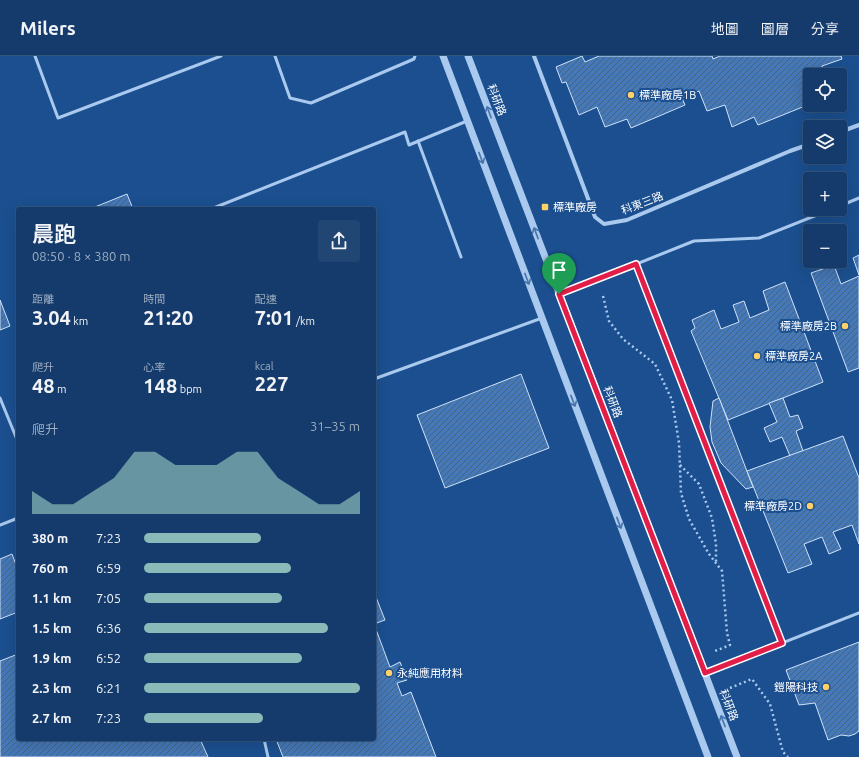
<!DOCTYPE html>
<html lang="zh-TW">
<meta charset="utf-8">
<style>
:root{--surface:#143b6b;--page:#214673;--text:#f1f3f6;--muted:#9dadc1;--line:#33557e;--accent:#8bbbb9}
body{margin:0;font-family:Ubuntu,"Noto Sans TC",sans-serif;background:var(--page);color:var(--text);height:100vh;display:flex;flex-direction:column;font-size:15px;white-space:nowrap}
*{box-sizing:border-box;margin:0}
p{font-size:13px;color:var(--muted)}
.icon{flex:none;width:22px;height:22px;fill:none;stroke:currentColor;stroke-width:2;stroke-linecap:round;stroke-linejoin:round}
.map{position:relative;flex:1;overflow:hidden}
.details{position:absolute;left:16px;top:151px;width:360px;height:534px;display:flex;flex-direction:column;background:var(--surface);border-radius:4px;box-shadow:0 4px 16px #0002,0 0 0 1px var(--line)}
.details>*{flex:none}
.tools{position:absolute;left:803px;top:12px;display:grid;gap:8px}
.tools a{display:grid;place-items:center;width:44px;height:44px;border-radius:4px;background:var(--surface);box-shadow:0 4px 16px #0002,0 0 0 1px var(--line);font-size:20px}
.pin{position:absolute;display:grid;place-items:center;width:34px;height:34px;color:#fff;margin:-41px -17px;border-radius:50% 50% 50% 0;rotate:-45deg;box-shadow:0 0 4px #0007}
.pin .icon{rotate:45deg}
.round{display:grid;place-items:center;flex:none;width:42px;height:42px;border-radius:4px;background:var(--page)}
.head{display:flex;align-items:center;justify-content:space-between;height:68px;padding:0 16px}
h1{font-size:22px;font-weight:600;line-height:30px}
.figures{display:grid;grid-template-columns:repeat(3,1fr);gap:6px;height:68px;padding:4px 16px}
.figures div{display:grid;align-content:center}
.figures b{font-size:20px;font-weight:600}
.figures small{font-size:11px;font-weight:400}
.figures p{font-size:11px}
.chart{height:112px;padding:8px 16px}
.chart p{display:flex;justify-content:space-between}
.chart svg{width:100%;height:72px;margin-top:4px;fill:var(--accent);opacity:.7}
ul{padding:0 16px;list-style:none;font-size:13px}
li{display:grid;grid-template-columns:64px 48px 1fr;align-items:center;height:30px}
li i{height:10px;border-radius:5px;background:var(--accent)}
header{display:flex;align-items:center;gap:24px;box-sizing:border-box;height:56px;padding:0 20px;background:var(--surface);border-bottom:1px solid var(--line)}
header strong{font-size:19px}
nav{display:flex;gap:22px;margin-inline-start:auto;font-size:14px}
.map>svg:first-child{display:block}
.building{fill:url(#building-hatch);stroke:#cfe3fa}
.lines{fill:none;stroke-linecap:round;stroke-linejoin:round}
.path{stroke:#a9c9ee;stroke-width:2.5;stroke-dasharray:2 3;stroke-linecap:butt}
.service{stroke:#a9c9ee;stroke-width:3}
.minor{stroke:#a9c9ee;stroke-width:4}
.tertiary{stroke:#a9c9ee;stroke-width:7}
.oneway{stroke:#4674ac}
.route-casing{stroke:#fff;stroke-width:8}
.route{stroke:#e11d48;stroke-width:5}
.poi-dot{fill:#ffd166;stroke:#1b4f8f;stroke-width:1.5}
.labels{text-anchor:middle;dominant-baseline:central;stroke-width:4;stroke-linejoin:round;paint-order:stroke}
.poi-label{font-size:11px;fill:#fff;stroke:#1b4f8f;text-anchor:start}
.street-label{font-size:11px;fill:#fff;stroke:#1b4f8f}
</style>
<header>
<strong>Milers</strong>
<nav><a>地圖</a><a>圖層</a><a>分享</a></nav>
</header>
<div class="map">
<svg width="859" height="701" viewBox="0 0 859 701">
<defs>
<pattern id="building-hatch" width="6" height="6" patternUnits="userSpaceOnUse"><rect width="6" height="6" fill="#4478b7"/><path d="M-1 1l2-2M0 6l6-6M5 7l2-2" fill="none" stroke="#486282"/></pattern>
</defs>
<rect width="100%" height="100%" fill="#1b4f8f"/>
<!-- building -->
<g class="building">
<path d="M582,0L585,6L599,0H712L713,3L720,0H841L842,3L822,10L825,19H810V48L758,69L754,61L732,71L725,49L707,55L699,35L682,42L685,49L631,72L627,63L605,71L597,51L579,59L566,26L562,27L556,11Z"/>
<path d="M127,138L133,153H90Z"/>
<path d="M859,199V219L853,202Z"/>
<path d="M834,209L841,228L859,220V312L848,316L811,217Z"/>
<path d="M785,226L823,326L728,364L691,275L695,272L692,264L714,254L721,273L739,266L733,249L744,245L750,262L769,254L763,235Z"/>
<path d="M0,244L10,270L0,274Z"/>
<path d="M521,318L549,392L445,432L417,359Z"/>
<path d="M719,342L753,431L746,433L721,407L712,386L710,371L713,345Z"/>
<path d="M783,342L790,361L798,359L803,372L796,375L803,395L790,400L782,381L770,386L764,372L777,366L769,347Z"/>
<path d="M843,380L859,422V488L852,469L833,476L841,493L829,498L822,481L804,488L812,508L788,517L747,415Z"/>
<path d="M12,498L18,514V556L0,563V503Z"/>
<path d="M374,536L385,564L374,568L390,611L400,606L407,624L397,627L402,640L411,636L436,701H283L276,683H374Z"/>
<path d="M859,586V675L855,678L849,680L841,679L828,684L815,647L799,649L786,614Z"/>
<path d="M18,598V683H200L208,701H0V605Z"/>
</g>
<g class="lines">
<!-- path -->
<g class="path">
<path d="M603,240L609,265L623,283L655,308L672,344L679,387L681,437L689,463L709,498L722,515L727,577L730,589L715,595"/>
<path d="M680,409L699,428L712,462L716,488V507"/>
<path d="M730,632L752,623L770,648L783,696L788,701"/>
</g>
<!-- service -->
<g class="service">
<path d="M35,0L58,62L221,0"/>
<path d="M275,0L290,42L311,47L414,3L415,0"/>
<path d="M418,85L461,201"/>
<path d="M840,150L859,142"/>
<path d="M211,153L405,76L409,89L467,65"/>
<path d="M635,208L782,587"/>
<path d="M559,239L694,185L759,182L832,153"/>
<path d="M374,323L542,262"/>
<path d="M0,342L18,386"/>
<path d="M0,469L18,462"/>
<path d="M705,617L859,557"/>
<path d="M264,683L268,701"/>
</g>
<!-- minor -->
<g class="minor">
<path d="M534,0L595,161L604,168L627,164L790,95L810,88"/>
<path d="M840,76L859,69"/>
</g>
<!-- tertiary -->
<g class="tertiary">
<path d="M443,0L708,701"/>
<path d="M468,0L737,701"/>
</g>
</g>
<!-- one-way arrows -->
<defs><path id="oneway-shaft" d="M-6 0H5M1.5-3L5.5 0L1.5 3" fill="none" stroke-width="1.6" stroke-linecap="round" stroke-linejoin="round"/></defs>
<g class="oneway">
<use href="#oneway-shaft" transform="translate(489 56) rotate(-111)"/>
<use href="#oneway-shaft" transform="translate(481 102) rotate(69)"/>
<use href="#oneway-shaft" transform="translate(536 177) rotate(-111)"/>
<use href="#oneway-shaft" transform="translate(527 223) rotate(69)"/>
<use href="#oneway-shaft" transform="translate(573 345) rotate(69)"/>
<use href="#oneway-shaft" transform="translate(619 467) rotate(69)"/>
<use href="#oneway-shaft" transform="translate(723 665) rotate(-111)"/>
</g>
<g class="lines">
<defs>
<path id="route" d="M636,208L782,587L705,617L559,238Z"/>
</defs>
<!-- route casing -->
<use href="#route" class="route-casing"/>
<!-- route -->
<use href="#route" class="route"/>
</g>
<!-- markers -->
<g class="poi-dot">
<circle cx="631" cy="39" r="4"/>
<rect x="541" y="147" width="8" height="8" rx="2"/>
<circle cx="845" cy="270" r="4"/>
<circle cx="757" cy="300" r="4"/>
<circle cx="810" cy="450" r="4"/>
<circle cx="389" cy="617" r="4"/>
<circle cx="826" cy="631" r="4"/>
</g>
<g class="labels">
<!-- poi labels -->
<g class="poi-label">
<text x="639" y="39">標準廠房1B</text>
<text x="553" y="151">標準廠房</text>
<text x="837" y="270" text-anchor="end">標準廠房2B</text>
<text x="765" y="300">標準廠房2A</text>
<text x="802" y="450" text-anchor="end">標準廠房2D</text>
<text x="397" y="617">永純應用材料</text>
<text x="818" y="631" text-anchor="end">鎧陽科技</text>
</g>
<!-- street labels -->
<g class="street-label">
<text transform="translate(497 44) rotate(69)">科研路</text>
<text transform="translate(642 147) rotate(-21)">科東三路</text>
<text transform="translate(613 346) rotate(69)">科研路</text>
<text transform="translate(729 649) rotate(69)">科研路</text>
</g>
</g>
</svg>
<div class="tools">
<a><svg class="icon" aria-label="locate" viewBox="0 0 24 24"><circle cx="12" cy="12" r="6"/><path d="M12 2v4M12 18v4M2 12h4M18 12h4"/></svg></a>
<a><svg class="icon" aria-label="layers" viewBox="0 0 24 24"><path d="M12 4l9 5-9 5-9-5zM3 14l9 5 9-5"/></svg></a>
<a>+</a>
<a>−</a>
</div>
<div class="pin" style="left:559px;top:238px;background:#1e9e55"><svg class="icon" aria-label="arrive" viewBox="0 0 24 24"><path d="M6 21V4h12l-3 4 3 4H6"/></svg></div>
<section class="details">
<div class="head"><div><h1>晨跑</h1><p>08:50 · 8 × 380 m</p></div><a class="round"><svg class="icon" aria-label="share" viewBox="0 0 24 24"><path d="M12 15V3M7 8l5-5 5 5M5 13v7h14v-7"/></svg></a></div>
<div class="figures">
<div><p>距離</p><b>3.04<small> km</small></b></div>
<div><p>時間</p><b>21:20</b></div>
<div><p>配速</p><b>7:01<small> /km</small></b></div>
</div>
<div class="figures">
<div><p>爬升</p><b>48<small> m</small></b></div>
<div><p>心率</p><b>148<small> bpm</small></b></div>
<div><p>kcal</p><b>227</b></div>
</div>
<div class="chart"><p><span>爬升</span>31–35 m</p>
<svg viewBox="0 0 160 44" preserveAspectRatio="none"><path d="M0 44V30L10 38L20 38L30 30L40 22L50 6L60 6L70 14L80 14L90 14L100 6L110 6L120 22L130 30L140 38L150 38L160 30V44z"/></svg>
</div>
<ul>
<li><b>380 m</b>7:23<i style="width:54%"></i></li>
<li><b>760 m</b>6:59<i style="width:68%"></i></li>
<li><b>1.1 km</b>7:05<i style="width:64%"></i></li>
<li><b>1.5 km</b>6:36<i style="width:85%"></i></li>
<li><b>1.9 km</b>6:52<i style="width:73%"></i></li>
<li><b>2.3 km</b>6:21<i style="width:100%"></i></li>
<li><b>2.7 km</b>7:23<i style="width:55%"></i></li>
</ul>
</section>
</div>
